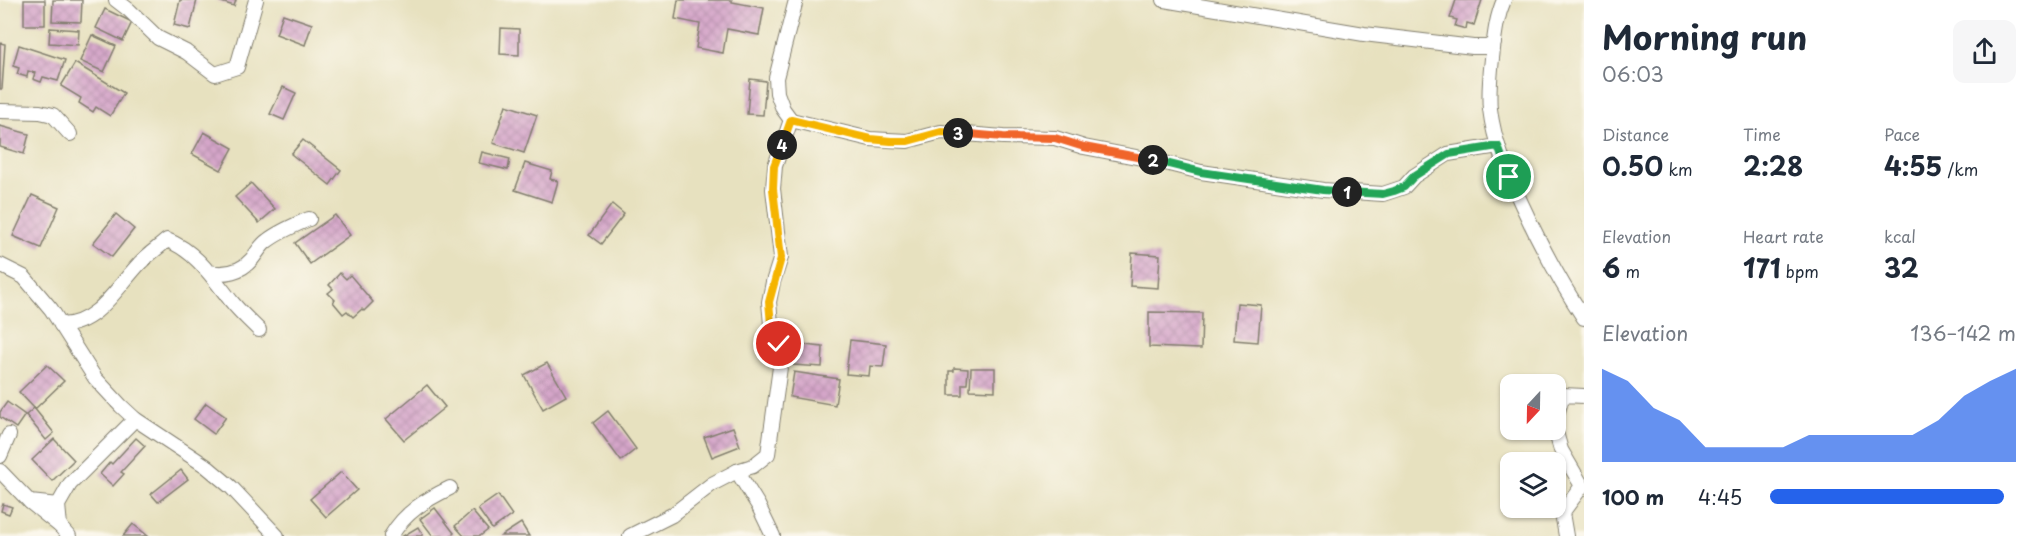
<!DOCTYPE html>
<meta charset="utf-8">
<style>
:root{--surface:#fff;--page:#f6f6f7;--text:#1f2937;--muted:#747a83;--accent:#2563eb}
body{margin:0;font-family:"Playpen Sans",sans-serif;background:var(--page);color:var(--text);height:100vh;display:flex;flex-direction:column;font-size:22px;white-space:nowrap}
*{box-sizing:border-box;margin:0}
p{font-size:20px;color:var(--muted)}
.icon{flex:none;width:33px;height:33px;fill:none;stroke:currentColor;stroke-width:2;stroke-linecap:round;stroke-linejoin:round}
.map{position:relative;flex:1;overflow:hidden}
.sheet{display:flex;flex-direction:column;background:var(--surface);width:450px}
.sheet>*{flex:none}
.needle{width:39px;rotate:202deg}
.fabs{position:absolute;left:1500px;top:374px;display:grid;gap:12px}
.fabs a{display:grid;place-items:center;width:66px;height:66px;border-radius:12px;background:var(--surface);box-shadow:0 2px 4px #0004;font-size:30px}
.pin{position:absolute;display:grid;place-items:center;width:51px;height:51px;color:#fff;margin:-26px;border:3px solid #fff;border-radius:50%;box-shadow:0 2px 6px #0007}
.km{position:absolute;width:30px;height:30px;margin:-15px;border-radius:50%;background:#222;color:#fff;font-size:16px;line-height:30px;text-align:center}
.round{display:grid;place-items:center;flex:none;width:63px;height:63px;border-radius:12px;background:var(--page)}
.head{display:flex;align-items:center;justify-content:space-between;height:102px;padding:0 18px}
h1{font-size:33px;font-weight:700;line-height:45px}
.stats{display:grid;grid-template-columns:repeat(3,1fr);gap:9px;height:102px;padding:6px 18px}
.stats div{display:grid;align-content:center}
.stats b{font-size:26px;font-weight:700}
.stats small{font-size:16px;font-weight:400}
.stats p{font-size:16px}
.chart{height:168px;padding:12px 18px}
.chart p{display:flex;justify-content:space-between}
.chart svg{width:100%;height:108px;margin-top:6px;fill:var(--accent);opacity:.7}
ul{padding:0 18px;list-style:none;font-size:20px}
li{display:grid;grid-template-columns:96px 72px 1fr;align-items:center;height:45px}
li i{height:15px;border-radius:8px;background:var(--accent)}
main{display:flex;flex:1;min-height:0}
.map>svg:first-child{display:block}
.building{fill:url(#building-cross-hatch)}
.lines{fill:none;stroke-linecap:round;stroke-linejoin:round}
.minor-casing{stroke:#827e6e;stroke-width:16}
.minor{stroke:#fff;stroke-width:14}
.split-1-casing{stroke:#fff;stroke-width:12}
.split-2-casing{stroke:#fff;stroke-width:12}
.split-3-casing{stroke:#fff;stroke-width:12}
.split-4-casing{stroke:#fff;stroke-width:12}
.split-5-casing{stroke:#fff;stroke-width:12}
.split-1{stroke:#22a559;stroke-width:8}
.split-2{stroke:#22a559;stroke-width:8}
.split-3{stroke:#f0652b;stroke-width:8}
.split-4{stroke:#f5b400;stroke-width:8}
.split-5{stroke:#f5b400;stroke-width:8}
</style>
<main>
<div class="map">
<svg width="1584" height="536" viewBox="0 0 1584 536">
<defs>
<pattern id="building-cross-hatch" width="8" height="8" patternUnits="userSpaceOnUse" patternTransform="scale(1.5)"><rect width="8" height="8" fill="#d5a6c9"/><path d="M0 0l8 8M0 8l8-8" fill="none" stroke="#b68eac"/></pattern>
</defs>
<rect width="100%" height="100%" fill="#fbf7ec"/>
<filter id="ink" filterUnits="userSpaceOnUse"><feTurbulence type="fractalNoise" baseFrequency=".0167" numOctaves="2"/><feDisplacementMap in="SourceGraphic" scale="12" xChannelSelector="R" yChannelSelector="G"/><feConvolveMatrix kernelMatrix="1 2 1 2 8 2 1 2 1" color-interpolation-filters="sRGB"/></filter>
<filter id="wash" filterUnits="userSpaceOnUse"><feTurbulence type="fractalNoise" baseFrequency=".008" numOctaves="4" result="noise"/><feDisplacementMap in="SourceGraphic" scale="24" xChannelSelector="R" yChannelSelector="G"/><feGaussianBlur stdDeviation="1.35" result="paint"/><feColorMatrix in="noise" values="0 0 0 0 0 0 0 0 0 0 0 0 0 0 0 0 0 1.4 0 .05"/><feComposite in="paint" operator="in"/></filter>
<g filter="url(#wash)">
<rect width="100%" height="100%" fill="#e7e1bf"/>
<g id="blocks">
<!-- building -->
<g class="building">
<rect x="24" y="0" width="21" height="25"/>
<path d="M53,0H82L81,22L52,21Z"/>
<path d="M180,0H197L190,29L174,25Z"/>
<path d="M215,0H236L234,6Z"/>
<path d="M678,0H732V2L764,8L759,35L727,29L723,53L696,48L700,24L675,19Z"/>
<path d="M1456,0H1482L1474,25L1467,23L1466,29L1455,26L1457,20L1450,18Z"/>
<path d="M105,9L132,22L123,41L96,28Z"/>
<path d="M283,14L312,24L305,45L276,34Z"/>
<path d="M50,28L79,30L78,45L49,43Z"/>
<path d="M501,28L519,29V55L500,54Z"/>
<path d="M92,35L116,46L104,72L80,61Z"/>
<path d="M0,43L5,44L2,89H0Z"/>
<path d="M19,45L65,60L58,81L43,77L41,82L33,79L35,73L28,71L27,77L17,74L19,68L13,66Z"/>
<path d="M75,63L124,93L110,116L96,107L93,112L79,103L81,98L61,86Z"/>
<path d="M750,79L766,81L763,115L747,114Z"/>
<path d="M283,87L296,93L284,120L270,114Z"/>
<path d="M506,105L537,115L524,153L493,143Z"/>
<path d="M0,126L29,134L24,154L0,147Z"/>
<path d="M204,132L233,148L221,170L192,154Z"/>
<path d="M303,140L341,170L330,185L291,154Z"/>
<path d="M482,152L510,159L508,170L479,163Z"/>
<path d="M525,163L552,171L550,179L558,181L552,202L515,190Z"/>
<path d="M251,183L275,209L259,223L235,197Z"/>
<path d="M32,195L59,207L41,248L13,236Z"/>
<path d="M612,204L624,214L601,244L589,235Z"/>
<path d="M116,214L134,229L112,257L93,243Z"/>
<path d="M335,215L350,235L310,264L295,243Z"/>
<path d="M1132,253L1160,255L1158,288L1130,286Z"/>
<path d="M340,273L346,279L350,275L373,302L364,311L362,309L353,317L347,311L343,314L333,302L335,300L328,293L333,289L329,285Z"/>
<path d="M1237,303L1261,305L1258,342L1234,340Z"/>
<path d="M1149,312L1202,313L1201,349L1149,347Z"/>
<path d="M850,340L886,344L883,367L870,366L869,376L846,374Z"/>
<path d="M795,344L823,347L822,367L793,365Z"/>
<path d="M547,363L566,396L543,409L524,375Z"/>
<path d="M47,365L64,381L35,409L19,392Z"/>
<path d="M954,368L968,369L967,384H962V395H949V371H954Z"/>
<path d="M971,368H995V391L970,390Z"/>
<path d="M794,372L839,379L835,405L790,397Z"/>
<path d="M427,385L445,407L404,440L386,419Z"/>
<path d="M7,402L25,415L16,428L0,417V412Z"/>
<path d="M206,403L226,417L214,434L194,419Z"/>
<path d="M34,408L54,433L46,440L26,415Z"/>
<path d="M608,411L636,449L621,461L593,423Z"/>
<path d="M733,427L740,446L712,457L704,437Z"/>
<path d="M136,438L145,446L121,472L124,474L113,486L100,474L110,462L112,464Z"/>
<path d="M54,439L74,460L52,481L32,460Z"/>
<path d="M181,470L188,479L158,502L151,494Z"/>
<path d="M341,472L357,490L326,517L310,499Z"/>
<path d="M498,495L512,515L492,529L478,509Z"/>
<path d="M3,504L12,507L9,514L1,511Z"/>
<path d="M435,508L454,533L451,536H433L420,519Z"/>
<path d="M472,511L488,530L480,536H464L455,526Z"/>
<path d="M521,523L529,536H501Z"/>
<path d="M133,524L148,536H123Z"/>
<path d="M418,527L423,536H403Z"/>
</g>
</g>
</g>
<g filter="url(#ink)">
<use href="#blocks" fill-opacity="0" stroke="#827e6e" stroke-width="1.5"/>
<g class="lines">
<defs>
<g id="minor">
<path d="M116,0L129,10L158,38L186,52L215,74L237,67L256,0"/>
<path d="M796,0L776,78L777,93L783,109L791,120L870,139L907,141L941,132L1003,137L1055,138L1084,147L1157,161L1201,172L1323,190L1383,194L1404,187L1414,176L1448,154L1498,146"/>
<path d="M1164,0L1364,34L1473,47H1487L1494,43"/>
<path d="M1504,0C1497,16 1495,32 1493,49C1491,69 1488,89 1490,109C1494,143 1508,175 1522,205C1540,244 1560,282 1584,318"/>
<path d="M0,111L40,112L53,115L70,134"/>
<path d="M0,265L24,277L51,309L95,378L121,406L135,419L206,466L231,487L277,536"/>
<path d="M209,272C225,275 241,272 252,259C257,253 261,245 267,241C280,231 295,225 309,219"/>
<path d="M61,325C97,325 117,287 139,264C147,255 158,248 167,240C196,251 213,278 232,302C240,312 250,321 259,330"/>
<path d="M1556,417L1563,395L1584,396"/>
<path d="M1555,429L1561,450L1582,486L1562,513L1566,536"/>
<path d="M0,456L9,435"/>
<path d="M0,471L30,502L58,505"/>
<path d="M737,471L758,505L773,536"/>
<path d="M30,502L60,526"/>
<path d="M69,536L60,526L58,505L70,484L135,419"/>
<path d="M391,536C405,512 427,499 450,488"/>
<path d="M630,536L672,515L712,484L737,471L753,466L768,454L781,360L779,344L771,324L769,302L773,282L781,257L773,189L775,166L791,120"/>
</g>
</defs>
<!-- minor casing -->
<use href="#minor" class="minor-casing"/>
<!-- minor -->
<use href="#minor" class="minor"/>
</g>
</g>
<g class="lines" filter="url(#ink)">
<defs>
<path id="split-1" d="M1347,192L1383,194L1394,191L1404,187L1414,176L1449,154L1498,146L1509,177"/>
<path id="split-2" d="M1153,160L1201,172L1323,190L1347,192"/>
<path id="split-3" d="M958,133L1003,137L1055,138L1084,147L1153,160"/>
<path id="split-4" d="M782,145L791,120L870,139L891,141H908L941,132L958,133"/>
<path id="split-5" d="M779,344L771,324L769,302L781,258L773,189L774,166L782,145"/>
</defs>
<!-- split-1 casing -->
<use href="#split-1" class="split-1-casing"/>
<!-- split-2 casing -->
<use href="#split-2" class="split-2-casing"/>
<!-- split-3 casing -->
<use href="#split-3" class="split-3-casing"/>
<!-- split-4 casing -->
<use href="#split-4" class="split-4-casing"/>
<!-- split-5 casing -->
<use href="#split-5" class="split-5-casing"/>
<!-- split-1 -->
<use href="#split-1" class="split-1"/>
<!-- split-2 -->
<use href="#split-2" class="split-2"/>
<!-- split-3 -->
<use href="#split-3" class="split-3"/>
<!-- split-4 -->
<use href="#split-4" class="split-4"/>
<!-- split-5 -->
<use href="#split-5" class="split-5"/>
</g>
</svg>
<div class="fabs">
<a><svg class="needle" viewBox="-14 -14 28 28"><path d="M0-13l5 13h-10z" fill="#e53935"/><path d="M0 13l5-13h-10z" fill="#747a83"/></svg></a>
<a><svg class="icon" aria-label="layers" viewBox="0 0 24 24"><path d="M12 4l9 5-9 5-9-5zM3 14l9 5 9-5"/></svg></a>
</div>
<div class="pin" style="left:1509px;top:177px;background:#1e9e55"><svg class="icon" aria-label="arrive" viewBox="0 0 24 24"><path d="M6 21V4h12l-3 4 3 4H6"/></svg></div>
<div class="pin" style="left:779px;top:344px;background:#d93025"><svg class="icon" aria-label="check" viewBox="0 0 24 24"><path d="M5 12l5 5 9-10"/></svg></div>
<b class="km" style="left:1347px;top:192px">1</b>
<b class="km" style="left:1153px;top:160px">2</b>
<b class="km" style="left:958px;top:133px">3</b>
<b class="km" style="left:782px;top:145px">4</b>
</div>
<section class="sheet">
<div class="head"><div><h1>Morning run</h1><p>06:03</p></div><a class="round"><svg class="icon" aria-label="share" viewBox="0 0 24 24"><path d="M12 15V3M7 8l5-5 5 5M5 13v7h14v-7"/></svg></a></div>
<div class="stats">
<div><p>Distance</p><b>0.50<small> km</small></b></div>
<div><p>Time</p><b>2:28</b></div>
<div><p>Pace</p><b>4:55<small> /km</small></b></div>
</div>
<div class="stats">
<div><p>Elevation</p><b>6<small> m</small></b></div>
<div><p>Heart rate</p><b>171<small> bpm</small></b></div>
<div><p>kcal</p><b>32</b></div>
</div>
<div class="chart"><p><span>Elevation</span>136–142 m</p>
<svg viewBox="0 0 160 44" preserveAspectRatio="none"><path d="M0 44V6L10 11L20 22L30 27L40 38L50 38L60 38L70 38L80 33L90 33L100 33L110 33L120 33L130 27L140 17L150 11L160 6V44z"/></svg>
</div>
<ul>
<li><b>100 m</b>4:45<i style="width:95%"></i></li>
</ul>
</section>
</main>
